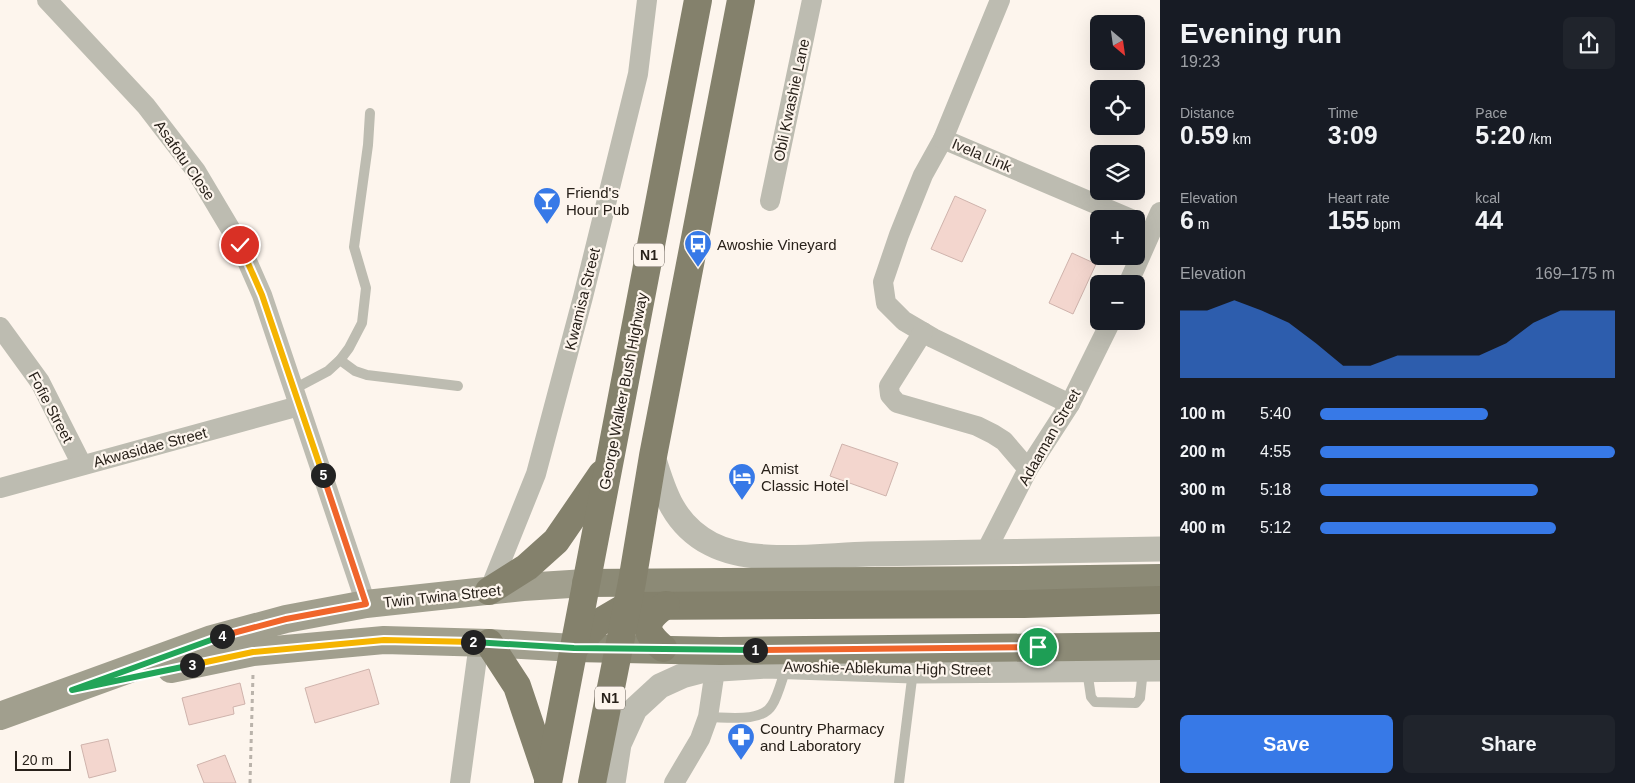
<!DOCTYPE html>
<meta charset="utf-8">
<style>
:root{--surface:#171b24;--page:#20242c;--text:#f1f3f6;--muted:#9ea1a6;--accent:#3779e7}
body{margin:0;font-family:Helvetica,sans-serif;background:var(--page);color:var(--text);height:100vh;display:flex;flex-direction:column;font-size:19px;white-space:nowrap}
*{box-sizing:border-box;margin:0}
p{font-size:16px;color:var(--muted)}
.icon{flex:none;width:28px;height:28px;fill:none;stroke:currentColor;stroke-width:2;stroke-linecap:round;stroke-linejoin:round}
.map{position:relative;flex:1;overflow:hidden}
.panel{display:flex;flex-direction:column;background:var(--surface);width:475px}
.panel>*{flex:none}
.needle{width:32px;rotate:151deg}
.tools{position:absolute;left:1090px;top:15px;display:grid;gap:10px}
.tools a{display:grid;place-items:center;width:55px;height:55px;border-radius:8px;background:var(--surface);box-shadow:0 5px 20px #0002;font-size:25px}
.scale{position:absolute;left:15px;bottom:12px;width:56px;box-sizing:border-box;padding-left:5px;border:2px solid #28211a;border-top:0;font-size:14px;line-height:18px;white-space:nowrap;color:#28211a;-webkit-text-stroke:4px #fdf5ed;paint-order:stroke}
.pin{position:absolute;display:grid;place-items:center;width:42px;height:42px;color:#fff;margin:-21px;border:2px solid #fff;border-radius:50%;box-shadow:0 1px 5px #0007}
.km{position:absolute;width:25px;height:25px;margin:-12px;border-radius:50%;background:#222;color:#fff;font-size:14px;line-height:25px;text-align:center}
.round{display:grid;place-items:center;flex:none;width:52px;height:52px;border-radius:8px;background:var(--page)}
.overview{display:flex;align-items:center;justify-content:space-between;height:85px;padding:0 20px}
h1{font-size:28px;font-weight:700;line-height:38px}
.figures{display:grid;grid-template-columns:repeat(3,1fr);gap:8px;height:85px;padding:5px 20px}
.figures div{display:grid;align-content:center}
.figures b{font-size:25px;font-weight:700}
.figures small{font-size:14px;font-weight:400}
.figures p{font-size:14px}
.chart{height:140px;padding:10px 20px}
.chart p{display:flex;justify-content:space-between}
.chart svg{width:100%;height:90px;margin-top:5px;fill:var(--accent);opacity:.7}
.primary-button{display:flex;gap:10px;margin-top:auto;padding:10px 20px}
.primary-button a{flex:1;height:58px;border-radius:8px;background:var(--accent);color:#fff;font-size:20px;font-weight:700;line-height:58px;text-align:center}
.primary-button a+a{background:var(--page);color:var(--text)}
ul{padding:0 20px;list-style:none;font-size:16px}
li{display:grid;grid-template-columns:80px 60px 1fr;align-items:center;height:38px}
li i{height:12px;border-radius:6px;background:var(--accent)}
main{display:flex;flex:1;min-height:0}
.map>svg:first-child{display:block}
.building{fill:#f3d6ce;stroke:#cfb3ac}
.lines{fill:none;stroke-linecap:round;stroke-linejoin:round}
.path{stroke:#bab3ab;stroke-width:3;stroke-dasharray:4 4;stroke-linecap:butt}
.service{stroke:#bdbcb1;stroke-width:10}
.minor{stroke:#bdbcb1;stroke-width:20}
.tertiary{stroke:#bdbcb1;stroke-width:25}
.secondary{stroke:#a19f8e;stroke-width:28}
.primary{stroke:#8c8a76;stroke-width:28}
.trunk{stroke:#84816c;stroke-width:28}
.split-1-casing{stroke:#fff;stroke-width:10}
.split-2-casing{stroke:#fff;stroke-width:10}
.split-3-casing{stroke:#fff;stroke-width:10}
.split-4-casing{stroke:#fff;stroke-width:10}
.split-5-casing{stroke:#fff;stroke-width:10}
.split-6-casing{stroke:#fff;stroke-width:10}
.split-1{stroke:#f0652b;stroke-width:6}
.split-2{stroke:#22a559;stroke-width:6}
.split-3{stroke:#f5b400;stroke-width:6}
.split-4{stroke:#22a559;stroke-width:6}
.split-5{stroke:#f0652b;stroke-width:6}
.split-6{stroke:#f5b400;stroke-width:6}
.labels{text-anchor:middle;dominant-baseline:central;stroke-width:4.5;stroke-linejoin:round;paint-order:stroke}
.shield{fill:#fdf5ed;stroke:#686159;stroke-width:1}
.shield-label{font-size:14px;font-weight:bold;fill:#28211a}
.street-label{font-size:15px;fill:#28211a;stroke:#fdf5ed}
.poi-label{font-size:15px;fill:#28211a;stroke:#fdf5ed;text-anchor:start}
</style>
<main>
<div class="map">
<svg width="1160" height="783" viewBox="0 0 1160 783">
<rect width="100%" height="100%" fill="#fdf5ed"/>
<!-- building -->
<g class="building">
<path d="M955,196L986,210L962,262L931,249Z"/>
<path d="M1072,253L1096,264L1073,314L1049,303Z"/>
<path d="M842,444L898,463L886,496L830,476Z"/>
<path d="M369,669L379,704L315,723L305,688Z"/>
<path d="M240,683L245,704L233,707L234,714L189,725L182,698Z"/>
<path d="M108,739L116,771L89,778L81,745Z"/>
<path d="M225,755L236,783H204L197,765Z"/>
</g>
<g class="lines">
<!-- path -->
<path class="path" d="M250,783L253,674"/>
<!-- service -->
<g class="service">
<path d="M340,360L355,371L367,375L458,386"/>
<path d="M294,389L328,371L340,360L349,348L362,323L366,288L354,247L368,145L370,113"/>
<path d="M1087,670L1091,697L1095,702L1136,703L1140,698L1143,669"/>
<path d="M708,717C726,717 762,723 772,705C778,696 782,679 786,668"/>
<path d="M899,783L913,671"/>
</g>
<!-- minor -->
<g class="minor">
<path d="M47,0L146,106L196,171L240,245L262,295L366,604"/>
<path d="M1000,0L943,139L923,175L899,235L883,282L886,303L904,321L933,338L1070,404"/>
<path d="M943,139L1131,219"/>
<path d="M770,201L812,0"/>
<path d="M1128,284L1160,212"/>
<path d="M0,327L40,382L82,465"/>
<path d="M923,332L889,386L890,395L897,403L977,426L993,434L1004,441L1028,469"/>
<path d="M0,488L299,406"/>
<path d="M985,553L1028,469L1070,404L1111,321"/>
<path d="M489,591L536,474L583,297L638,74L647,0"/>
<path d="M460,783L479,643"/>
<path d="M674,783L700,739L708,717L715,670"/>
</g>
<!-- tertiary -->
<g class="tertiary">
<path d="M653,456C664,493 674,525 711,544C753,566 822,555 868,554C965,552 1063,551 1160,549"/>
<path d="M613,783L619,744L635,709L660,686L682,676L705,670L766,666L913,671L1160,669"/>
</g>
<!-- secondary -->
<g class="secondary">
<path d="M171,669L253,652L384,640L489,643L574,648"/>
<path d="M0,716L212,639L286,619L366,604L523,587L586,583"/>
</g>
<!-- primary -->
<g class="primary">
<path d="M586,583L1017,580L1160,578"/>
<path d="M574,648L720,651L1160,646"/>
</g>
<!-- trunk -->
<g class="trunk">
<path d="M489,591L527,567L556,541L602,474"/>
<path d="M489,643L517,686L548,778"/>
<path d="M574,648L598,623L627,606L1024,604L1160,600"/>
<path d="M663,648C643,632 643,620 666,605"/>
<path d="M548,783L698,0"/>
<path d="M592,783L632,582L653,456L741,0"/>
</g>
</g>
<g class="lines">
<defs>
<path id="split-1" d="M755,650L1038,647"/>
<path id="split-2" d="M473,642L574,648L755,650"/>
<path id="split-3" d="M192,665L253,652L384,640L473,642"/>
<path id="split-4" d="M192,665L72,690L222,636"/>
<path id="split-5" d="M222,636L286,619L366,604L323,475"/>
<path id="split-6" d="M240,245L262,295L323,475"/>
</defs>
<!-- split-1 casing -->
<use href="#split-1" class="split-1-casing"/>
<!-- split-2 casing -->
<use href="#split-2" class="split-2-casing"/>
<!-- split-3 casing -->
<use href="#split-3" class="split-3-casing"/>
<!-- split-4 casing -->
<use href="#split-4" class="split-4-casing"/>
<!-- split-5 casing -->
<use href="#split-5" class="split-5-casing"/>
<!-- split-6 casing -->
<use href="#split-6" class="split-6-casing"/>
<!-- split-1 -->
<use href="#split-1" class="split-1"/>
<!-- split-2 -->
<use href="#split-2" class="split-2"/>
<!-- split-3 -->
<use href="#split-3" class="split-3"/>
<!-- split-4 -->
<use href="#split-4" class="split-4"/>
<!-- split-5 -->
<use href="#split-5" class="split-5"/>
<!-- split-6 -->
<use href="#split-6" class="split-6"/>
</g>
<!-- icons -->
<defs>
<symbol id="bar-pin" viewBox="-11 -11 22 30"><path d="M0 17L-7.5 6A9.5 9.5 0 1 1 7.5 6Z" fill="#3779e7" stroke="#fdf5ed"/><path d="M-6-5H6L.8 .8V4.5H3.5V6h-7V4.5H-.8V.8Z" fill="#fff"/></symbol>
<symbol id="bus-pin" viewBox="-11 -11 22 30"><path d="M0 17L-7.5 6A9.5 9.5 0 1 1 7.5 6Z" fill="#3779e7" stroke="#fdf5ed"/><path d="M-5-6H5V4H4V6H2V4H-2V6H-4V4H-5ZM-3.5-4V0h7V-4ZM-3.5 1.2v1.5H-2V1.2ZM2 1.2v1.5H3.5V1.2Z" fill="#fff"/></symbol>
<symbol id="hotel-pin" viewBox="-11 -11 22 30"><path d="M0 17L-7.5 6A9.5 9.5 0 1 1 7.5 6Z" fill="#3779e7" stroke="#fdf5ed"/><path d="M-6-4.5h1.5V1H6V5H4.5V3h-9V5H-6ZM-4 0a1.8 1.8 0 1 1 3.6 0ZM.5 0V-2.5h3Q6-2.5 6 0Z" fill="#fff"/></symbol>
<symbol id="pharmacy-pin" viewBox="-11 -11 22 30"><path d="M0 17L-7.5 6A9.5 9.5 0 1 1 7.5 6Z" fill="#3779e7" stroke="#fdf5ed"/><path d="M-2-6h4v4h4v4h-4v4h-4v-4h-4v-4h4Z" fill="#fff"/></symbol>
</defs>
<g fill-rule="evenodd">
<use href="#bar-pin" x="531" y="185" width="32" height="43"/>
<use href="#bus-pin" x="682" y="228" width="32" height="43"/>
<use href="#hotel-pin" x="726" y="461" width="32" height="43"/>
<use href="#pharmacy-pin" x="725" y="721" width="32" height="43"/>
</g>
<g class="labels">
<!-- shield labels -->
<g class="shield">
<rect x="634" y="243.5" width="30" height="23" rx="4"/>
<rect x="595" y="686.5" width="30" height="23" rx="4"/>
</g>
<g class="shield-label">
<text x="649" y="255">N1</text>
<text x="610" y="698">N1</text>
</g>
<!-- street labels -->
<g class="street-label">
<text transform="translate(791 100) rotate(-78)">Obli Kwashie Lane</text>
<text transform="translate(982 155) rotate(23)">Ivela Link</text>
<text transform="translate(185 160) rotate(55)">Asafotu Close</text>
<text transform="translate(582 299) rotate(-76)">Kwamisa Street</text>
<text transform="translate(623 391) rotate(-79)">George Walker Bush Highway</text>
<text transform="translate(51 407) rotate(62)">Fofie Street</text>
<text transform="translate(1049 437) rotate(-60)">Adaaman Street</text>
<text transform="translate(150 447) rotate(-15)">Akwasidae Street</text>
<text transform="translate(442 596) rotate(-6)">Twin Twina Street</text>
<text transform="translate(887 668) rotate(1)">Awoshie-Ablekuma High Street</text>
</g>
<!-- poi labels -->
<g class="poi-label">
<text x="566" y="192">Friend's<tspan x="566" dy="17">Hour Pub</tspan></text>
<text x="717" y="244">Awoshie Vineyard</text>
<text x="761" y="468">Amist<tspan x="761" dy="17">Classic Hotel</tspan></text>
<text x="760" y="728">Country Pharmacy<tspan x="760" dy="17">and Laboratory</tspan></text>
</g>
</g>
</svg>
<div class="tools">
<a><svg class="needle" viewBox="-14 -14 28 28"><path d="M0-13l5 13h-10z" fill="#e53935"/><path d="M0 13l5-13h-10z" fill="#9ea1a6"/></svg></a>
<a><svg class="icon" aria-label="locate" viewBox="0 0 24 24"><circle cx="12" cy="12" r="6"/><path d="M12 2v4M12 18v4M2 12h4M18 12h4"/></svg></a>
<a><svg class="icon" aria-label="layers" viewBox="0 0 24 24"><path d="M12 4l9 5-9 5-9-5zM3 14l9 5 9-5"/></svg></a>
<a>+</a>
<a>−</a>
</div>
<div class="scale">20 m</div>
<div class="pin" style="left:1038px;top:647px;background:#1e9e55"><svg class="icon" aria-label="arrive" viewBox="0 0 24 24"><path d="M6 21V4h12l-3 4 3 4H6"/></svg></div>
<div class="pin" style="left:240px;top:245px;background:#d93025"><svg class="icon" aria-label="check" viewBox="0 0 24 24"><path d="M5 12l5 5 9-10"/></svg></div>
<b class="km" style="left:755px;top:650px">1</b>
<b class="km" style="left:473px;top:642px">2</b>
<b class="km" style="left:192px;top:665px">3</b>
<b class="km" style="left:222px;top:636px">4</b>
<b class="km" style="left:323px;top:475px">5</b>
</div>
<section class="panel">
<div class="overview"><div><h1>Evening run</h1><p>19:23</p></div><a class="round"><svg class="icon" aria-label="share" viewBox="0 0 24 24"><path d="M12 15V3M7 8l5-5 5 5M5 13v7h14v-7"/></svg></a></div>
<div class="figures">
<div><p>Distance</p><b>0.59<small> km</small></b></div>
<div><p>Time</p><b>3:09</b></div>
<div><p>Pace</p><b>5:20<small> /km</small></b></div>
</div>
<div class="figures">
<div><p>Elevation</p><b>6<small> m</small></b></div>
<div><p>Heart rate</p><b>155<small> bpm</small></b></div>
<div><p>kcal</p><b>44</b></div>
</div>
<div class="chart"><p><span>Elevation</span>169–175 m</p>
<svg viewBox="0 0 160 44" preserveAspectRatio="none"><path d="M0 44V11L10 11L20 6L30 11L40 17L50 27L60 38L70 38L80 33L90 33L100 33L110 33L120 27L130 17L140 11L150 11L160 11V44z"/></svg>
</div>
<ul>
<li><b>100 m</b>5:40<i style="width:57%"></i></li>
<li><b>200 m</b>4:55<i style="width:100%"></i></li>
<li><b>300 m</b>5:18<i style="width:74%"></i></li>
<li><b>400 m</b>5:12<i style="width:80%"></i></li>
</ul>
<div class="primary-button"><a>Save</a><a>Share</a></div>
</section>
</main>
